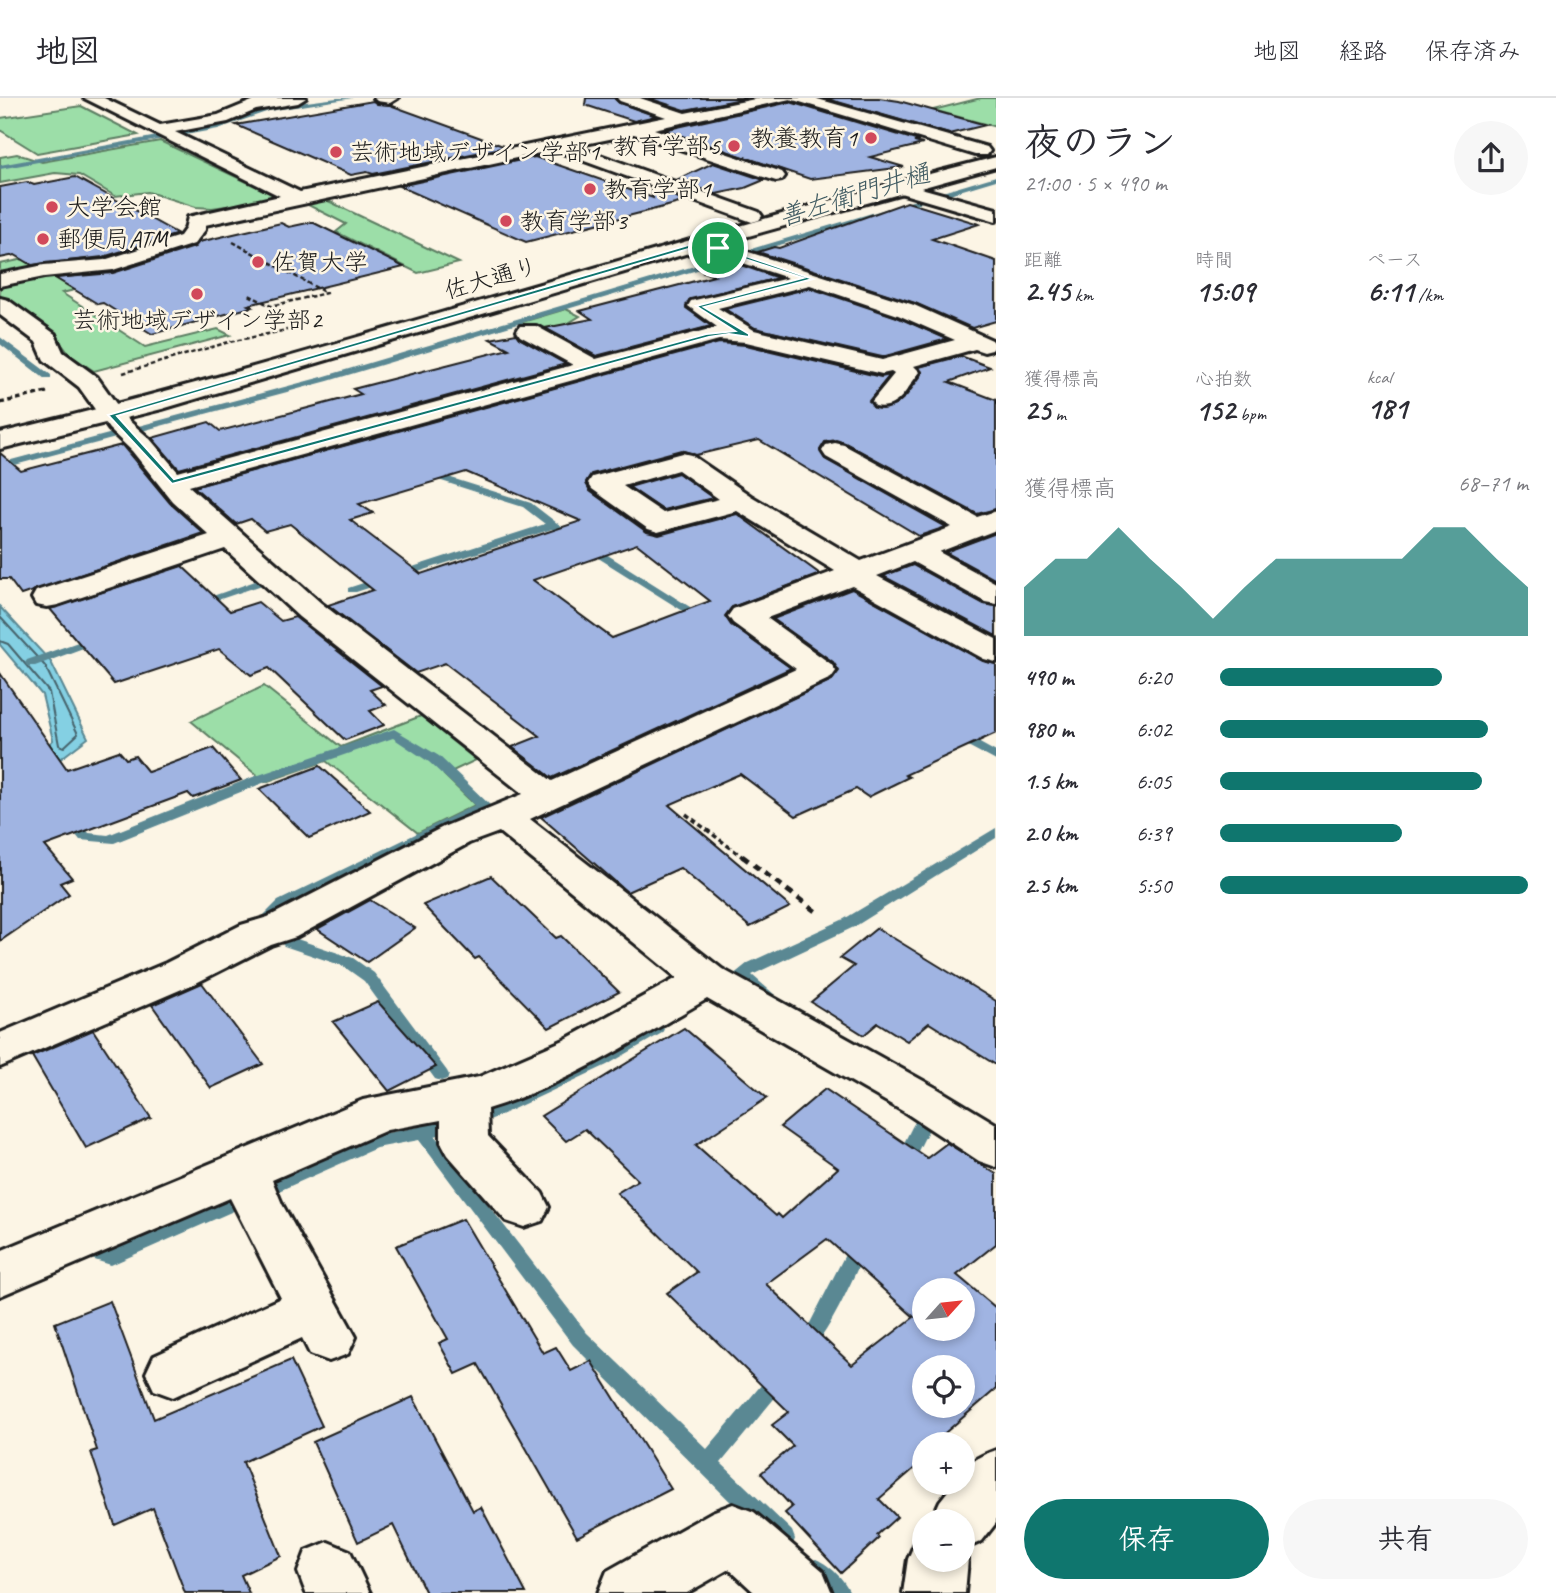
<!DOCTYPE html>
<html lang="ja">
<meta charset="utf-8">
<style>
:root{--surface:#fff;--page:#f7f7f7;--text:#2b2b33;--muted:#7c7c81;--line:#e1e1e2;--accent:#0f766e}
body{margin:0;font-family:Caveat,"Klee One",sans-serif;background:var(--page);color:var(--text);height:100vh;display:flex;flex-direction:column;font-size:26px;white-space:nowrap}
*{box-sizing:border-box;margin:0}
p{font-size:23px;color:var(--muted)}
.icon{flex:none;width:38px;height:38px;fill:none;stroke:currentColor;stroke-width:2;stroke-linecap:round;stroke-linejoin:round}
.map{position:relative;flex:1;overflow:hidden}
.side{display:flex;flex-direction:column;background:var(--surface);width:560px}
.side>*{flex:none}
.needle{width:46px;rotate:63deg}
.fabs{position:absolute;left:912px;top:1180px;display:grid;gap:14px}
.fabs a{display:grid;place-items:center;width:63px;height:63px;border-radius:50%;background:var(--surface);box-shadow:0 4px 10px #0003;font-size:35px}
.pin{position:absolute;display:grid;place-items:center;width:60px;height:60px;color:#fff;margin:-30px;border:4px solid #fff;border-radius:50%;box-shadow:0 2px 7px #0007}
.round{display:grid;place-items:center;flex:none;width:74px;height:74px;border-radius:37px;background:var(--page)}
.overview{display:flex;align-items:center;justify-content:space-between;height:119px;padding:0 28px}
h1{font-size:38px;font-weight:700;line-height:52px}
.figures{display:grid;grid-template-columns:repeat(3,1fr);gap:10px;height:119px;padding:7px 28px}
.figures div{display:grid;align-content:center}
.figures b{font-size:30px;font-weight:700}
.figures small{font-size:19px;font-weight:400}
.figures p{font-size:19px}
.chart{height:196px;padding:14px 28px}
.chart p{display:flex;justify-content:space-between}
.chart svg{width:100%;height:126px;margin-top:7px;fill:var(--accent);opacity:.7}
.primary-button{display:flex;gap:14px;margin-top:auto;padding:14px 28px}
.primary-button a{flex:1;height:80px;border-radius:42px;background:var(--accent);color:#fff;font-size:28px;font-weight:700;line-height:80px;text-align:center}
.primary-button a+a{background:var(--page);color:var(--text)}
ul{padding:0 28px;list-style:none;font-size:23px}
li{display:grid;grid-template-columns:112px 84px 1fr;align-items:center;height:52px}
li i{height:18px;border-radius:9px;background:var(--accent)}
header{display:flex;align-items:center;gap:42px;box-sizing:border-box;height:98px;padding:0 35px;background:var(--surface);border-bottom:2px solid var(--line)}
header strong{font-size:33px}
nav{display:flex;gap:38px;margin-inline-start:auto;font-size:24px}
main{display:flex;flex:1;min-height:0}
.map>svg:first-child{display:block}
.green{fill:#9cdea8;stroke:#5c7d62;stroke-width:2}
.water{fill:#84d0e3;stroke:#5a8893;stroke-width:2}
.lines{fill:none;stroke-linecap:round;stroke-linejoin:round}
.shore{stroke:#46646c;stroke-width:2}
.stream{fill:#5a8893;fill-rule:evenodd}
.building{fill:#a0b4e2;stroke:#1c1c1c;stroke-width:2;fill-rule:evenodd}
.minor-casing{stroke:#1c1c1c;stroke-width:6}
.major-casing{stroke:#1c1c1c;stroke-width:6}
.path-far2{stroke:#1c1c1c;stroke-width:2.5;stroke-dasharray:4.5 2.5;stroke-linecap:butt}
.path-far1{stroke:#1c1c1c;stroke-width:3.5;stroke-dasharray:5 3.5;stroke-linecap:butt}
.path{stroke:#1c1c1c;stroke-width:5;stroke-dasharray:8 6;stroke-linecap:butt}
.minor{fill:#fcf5e5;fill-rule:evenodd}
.major{fill:#fcf5e5;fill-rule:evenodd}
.route{fill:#0f766e;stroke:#fff;stroke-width:2;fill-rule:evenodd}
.poi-dot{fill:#d1495b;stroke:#fcf5e5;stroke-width:2.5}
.labels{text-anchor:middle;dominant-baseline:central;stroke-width:5;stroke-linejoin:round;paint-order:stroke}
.far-poi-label{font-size:24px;fill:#1c1c1c;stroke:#fcf5e5;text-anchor:start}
.far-street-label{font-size:24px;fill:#1c1c1c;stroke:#fcf5e5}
.far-water-label{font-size:26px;font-style:italic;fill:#405b62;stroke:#fcf5e5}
</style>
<header>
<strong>地図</strong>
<nav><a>地図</a><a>経路</a><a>保存済み</a></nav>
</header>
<main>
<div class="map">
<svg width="996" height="1495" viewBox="0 0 996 1495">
<rect width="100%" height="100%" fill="#fcf5e5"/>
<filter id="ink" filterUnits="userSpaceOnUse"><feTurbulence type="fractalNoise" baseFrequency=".0143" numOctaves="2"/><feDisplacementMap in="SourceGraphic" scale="14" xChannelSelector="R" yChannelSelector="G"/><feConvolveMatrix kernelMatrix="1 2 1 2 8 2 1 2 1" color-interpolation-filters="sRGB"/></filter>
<g filter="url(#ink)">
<!-- green -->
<g class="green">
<path d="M981,0H996V29L933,12Z"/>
<path d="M81,8L138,37L37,55L0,32V20Z"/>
<path d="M160,43L274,97L269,102L212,110L196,109L148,94L115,98L79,77L55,75L0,85V59L17,56L42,64Z"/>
<path d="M322,100L459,165L418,175L336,134L346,126L302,104Z"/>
<path d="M167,147L197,163L62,195L145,249L218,231L230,237L94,273L71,258L55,238L0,198V166L86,148L105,158Z"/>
<path d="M566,211L580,218L567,226L693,222L712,232L593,265L519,225Z"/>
<path d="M264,588L341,649L421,618L476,662L444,677L475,707L418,735L326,663L265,684L191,623Z"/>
</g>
<!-- water -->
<path class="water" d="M0,509L51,564L88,640L38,678L32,666L53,642L42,597L0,547Z"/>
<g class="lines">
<!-- shore -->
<path class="shore" d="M0,519L45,568L78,636L64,649L59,647L49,594L8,546L0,543"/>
<!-- stream -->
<g class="stream">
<path d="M337,0H353L269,13L218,31L0,71V67L217,27L268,9Z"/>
<path d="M996,78V82L328,283L0,371V365L322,279Z"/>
<path d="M686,213H692L725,228L773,226L777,228L773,230L729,233L734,240L762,253V257L759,258L728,244L721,233L686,217Z"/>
<path d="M0,239L51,277V281H45L0,246Z"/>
<path d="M340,345L365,354L360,357L340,351L291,362L286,359Z"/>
<path d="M248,368L251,369V373L173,398L152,408L143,406L165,394Z"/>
<path d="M426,372L531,405L557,425L709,521L703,524L699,523L552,431L356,494H348V490L545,426L523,409L423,377L421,375Z"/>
<path d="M261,481L265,482V486L203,507H195L193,505Z"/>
<path d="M98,537L104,541L102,543L35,568H27L25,565L27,562Z"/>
<path d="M800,542L853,571L855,574L849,578L845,577L796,548L794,546Z"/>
<path d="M394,631L439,658L491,708L288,809L275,822L294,840L353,860L374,875L447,973L449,977L447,981L441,983L435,981L364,883L343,868L284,848L259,822L278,803L475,707L429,664L393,640L263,685L114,745L80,742L63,721L65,718H75L89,735L108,737L253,679Z"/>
<path d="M958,633L996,654V663L953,640L952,637L953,634Z"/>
<path d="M996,730V740L854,829L752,877L775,897L773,901H761L742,885L725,895L719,894L717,890L748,865L844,821Z"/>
<path d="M656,925L662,927L664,931L662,935L607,967L492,1021L435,1038L587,1235L707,1351L773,1273L780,1270L787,1273L790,1279L787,1285L721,1365L792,1433L795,1441L792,1449L784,1452L776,1449L573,1247L419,1042L376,1050L111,1167L75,1156L73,1151L75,1146L82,1143L110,1151L367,1039L423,1028L481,1011L595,959Z"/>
<path d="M921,1022L927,1024L930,1029L912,1065L909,1070L903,1072L897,1070L894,1065L912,1029L915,1024Z"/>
<path d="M859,1140L866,1143L868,1148C857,1170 826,1247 805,1255L798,1252L795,1246L810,1225L852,1143Z"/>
<path d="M816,1461C830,1467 845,1482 850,1495H823L808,1480L805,1472L808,1464Z"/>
</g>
</g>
<!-- building -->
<g class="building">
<path d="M586,0H614L619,5L656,18L634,23L585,7Z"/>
<path d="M648,0H747L685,12Z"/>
<path d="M824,0H879L899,3L986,27L949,36Z"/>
<path d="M373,3L377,6L390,7L506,49L373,76L367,74L351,77L236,27Z"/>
<path d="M790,4L919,43L914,44L923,46L870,59L904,69L810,81L664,32Z"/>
<path d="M535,59L653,100L651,93L655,91L687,103L526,144L399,88Z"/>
<path d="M713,65L764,82L745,90L716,96L676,82Z"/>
<path d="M75,79L178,136L103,159L32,167L15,157L0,160V89L27,84L34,87Z"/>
<path d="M907,104L979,126L932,141L996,163V223L972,230L915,205L758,154L774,149L779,150Z"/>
<path d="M312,124L404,169L248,207L252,209L152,236L103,205L98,206L55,180L113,175L195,149L199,144L281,125L289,129Z"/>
<path d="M732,164L778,180L689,202L686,210L711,228L596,258L545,230L592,221L580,213L714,178L704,174Z"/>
<path d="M810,190L897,219L947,241L882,259L755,230L725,211Z"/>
<path d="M516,236L519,240L566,266L179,371L152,340L209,324L220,333L361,296L353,291L509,251L490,241Z"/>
<path d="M719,245L746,247L881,279L890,277L869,303L873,309L882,311L895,307L906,298L922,276L919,269L961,258L990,269L949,284L996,302V411L977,416L845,345L836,342L825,344L820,352L825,361L946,429L919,438L759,342L696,357L681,352L591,376L586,384L590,393L647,434L659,437L737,416L820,476L732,509L725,518L731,527L791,570L552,680L512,649L540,638L445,565L416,575L328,507L373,492L290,426L265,433L251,421L236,426L194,389ZM466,374L581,423L421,476L350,422L373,415L359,406ZM637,446L710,503L612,540L533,482Z"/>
<path d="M122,347L170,405L203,435L21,497L9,481H0V355L21,373Z"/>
<path d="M678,375L713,400L663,412L629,389Z"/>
<path d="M996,435V482L945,454Z"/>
<path d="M913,467L984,506L996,508V538L883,478Z"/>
<path d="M182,468L230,513L258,504L281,523L295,519L382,588L370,592L386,607L370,613L384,627L345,642L269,570L251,577L219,551L114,586L50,511Z"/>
<path d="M852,491L983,563L996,566V635L905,677L909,679L868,699L856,691L796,718L740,676L669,707L790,809L750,829L680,770L627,794L541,719L832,582L839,573L833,564L773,521Z"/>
<path d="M0,575L67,671L119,653L126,661L135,658L148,674L213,650L241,682L193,700L188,695L45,748L72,780L60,785L69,796L0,843Z"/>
<path d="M320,668L370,713L309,740L259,691Z"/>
<path d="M491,778L556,840L561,838L619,894L549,930L479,859L475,861L423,807Z"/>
<path d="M370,802L415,830L367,864L317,831Z"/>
<path d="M877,830L996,903V967L929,925L907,943L878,925L864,937L811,904L854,868L840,860Z"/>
<path d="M202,885L263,966L211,990L152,907Z"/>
<path d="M378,904L436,969L389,993L333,924Z"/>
<path d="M684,930L767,1000L696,1047L776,1118L778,1116L782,1120L838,1070L780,1029L825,991L927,1060L947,1045L996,1076V1146L957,1177L996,1210V1291L932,1346H924V1362L879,1401L897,1419L877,1437L879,1440L841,1475L785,1415L792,1409L761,1375L793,1348L772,1327L789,1314L667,1195L697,1174L617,1095L638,1082L585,1031L566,1043L541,1018ZM827,1141L914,1219L852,1267L766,1186ZM924,1192H962V1230H924ZM924,1269H962V1307H924Z"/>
<path d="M93,932L151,1020L86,1050L32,958Z"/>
<path d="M463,1121L543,1255L556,1249L571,1273L591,1263L671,1391L577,1439L478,1266L456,1276L439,1245L448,1241L396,1148Z"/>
<path d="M110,1203L154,1321L291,1262L322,1328L243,1364L281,1458L241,1477L249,1495H185L153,1410L115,1427L91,1354L97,1352L55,1225Z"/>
<path d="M413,1299L473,1413L481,1409L526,1495H426L393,1427L358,1444L313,1344Z"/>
</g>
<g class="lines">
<defs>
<g id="minor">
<path d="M84,0H104L160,27L218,17L252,3L271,0H306L298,5L256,12L228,24L175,34L300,94L666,19L620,3L617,0H640L685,15L760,0H814L987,49L990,53L987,57H975L790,1L654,31L782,74L785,78L782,82L776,83L634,36L575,48L759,114L762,118L759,122L752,124L554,52L205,127V132L194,146L113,172L44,179L0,188V176L44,167L104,162L180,138L185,131L188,119L280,98Z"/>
<path d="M374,0H398L390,5L377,3Z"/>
<path d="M903,85L996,111V123L897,94L894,90Z"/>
<path d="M702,139L914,207L992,242L996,247L992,252L984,254L975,251L914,268L920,274L916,279C905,294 896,313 875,308L872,303L894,276L891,274L882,276L746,244L719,242L189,388L321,505L552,683L796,571L733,525L728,518L733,511L835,473L737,413L658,434L648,431L592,391L588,385L592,379L682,355L691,357L751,398L861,463L952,429L826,359L822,353L826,347L835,345L844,347L977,419L996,413V432L939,454L996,485V506L985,504L913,464L877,478L996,541V564L984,561L852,488L767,520L831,566L836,573L831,580L530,721L722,871L938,991L996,1026V1069L979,1063L906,1015L707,901C636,942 566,987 487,1011L488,1038L542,1095L549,1109L542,1123L524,1129L506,1123L448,1057L441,1044V1022L387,1032L272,1082L282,1106L356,1239L348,1256L329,1263L310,1256L302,1240L173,1299L154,1292L146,1275L154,1258L281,1200L230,1100L0,1198V1153L363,1002L479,979L564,942L677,880L499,734L469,745L296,839L271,847L196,885L0,969V935L166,865L241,827L268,819L443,729L523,696L299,519L225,451L58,507L47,509L36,507L32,500L36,493L209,437L172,403L132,353L109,331L79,289L44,262L36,244L0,217V200L8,202L55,236L63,254L97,279L127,321L150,341L178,374L573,267L520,238L517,233L520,228H536L596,261L717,229L688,208L691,203L788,180L695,149L692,145L695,141ZM810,187L898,217L955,242L882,262L754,232L718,210ZM678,372L719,401L663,415L623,388Z"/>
<path d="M996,1352V1425L982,1443L964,1451L968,1461L965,1495H903L908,1461L917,1440L924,1437V1461H962V1423H931L940,1403L955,1384H962C962,1365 980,1358 996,1352Z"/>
<path d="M733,1406L754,1414L823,1473L832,1495H755L729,1471L687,1495H598L607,1473L712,1414Z"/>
<path d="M328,1444L350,1453L370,1495H306L298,1474L306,1453Z"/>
</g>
<path id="major" d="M996,59V69L709,149L162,311L0,351V335C335,255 662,142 996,59Z"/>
</defs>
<!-- minor casing -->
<use href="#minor" class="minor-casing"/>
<!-- major casing -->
<use href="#major" class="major-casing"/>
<!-- path-far2 -->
<g class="path-far2">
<path d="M233,144L326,195L271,208L249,197"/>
<path d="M123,275L229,244L287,232"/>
<path d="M44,295L47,294"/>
</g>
<!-- path-far1 -->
<g class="path-far1">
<path d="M0,305L47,294"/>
<path d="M686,716L744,760"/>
</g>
<!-- path -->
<path class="path" d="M742,758L819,816"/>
<!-- minor -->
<use href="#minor" class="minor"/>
<!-- major -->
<use href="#major" class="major"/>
</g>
</g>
<!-- route -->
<path class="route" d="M702,143L813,181L704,209L749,236V239L729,236L709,239L172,386L108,317ZM702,147L803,180L696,208L735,233L706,236L174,381L117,318Z"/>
<!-- markers -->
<g class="poi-dot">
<circle cx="871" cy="40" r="7"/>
<circle cx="734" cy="48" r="7"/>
<circle cx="336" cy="54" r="7"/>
<circle cx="590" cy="91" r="7"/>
<circle cx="52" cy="109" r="7"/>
<circle cx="506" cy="123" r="7"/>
<circle cx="43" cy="141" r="7"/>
<circle cx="258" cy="164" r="7"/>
<circle cx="197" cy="196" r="7"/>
</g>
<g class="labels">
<!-- far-poi labels -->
<g class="far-poi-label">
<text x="857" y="40" text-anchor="end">教養教育1</text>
<text x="720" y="48" text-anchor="end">教育学部5</text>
<text x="350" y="54">芸術地域デザイン学部1</text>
<text x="604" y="91">教育学部1</text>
<text x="66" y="109">大学会館</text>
<text x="520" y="123">教育学部3</text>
<text x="57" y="141">郵便局ATM</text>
<text x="272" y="164">佐賀大学</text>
<text x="197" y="222" text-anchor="middle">芸術地域デザイン学部2</text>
</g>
<!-- far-street labels -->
<g class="far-street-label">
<text transform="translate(491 180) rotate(-16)">佐大通り</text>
</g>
<!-- far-water labels -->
<g class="far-water-label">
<text transform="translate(854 97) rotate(-17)">善左衛門井樋</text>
</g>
</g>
</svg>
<div class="fabs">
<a><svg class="needle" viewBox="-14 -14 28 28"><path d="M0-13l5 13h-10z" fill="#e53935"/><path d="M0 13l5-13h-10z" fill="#7c7c81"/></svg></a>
<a><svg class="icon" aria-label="locate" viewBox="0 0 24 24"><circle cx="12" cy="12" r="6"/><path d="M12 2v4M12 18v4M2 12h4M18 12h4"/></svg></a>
<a>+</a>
<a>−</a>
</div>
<div class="pin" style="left:718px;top:150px;background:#1e9e55"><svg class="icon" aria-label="arrive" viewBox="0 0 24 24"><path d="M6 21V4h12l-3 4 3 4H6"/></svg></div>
</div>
<section class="side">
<div class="overview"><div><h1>夜のラン</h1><p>21:00 · 5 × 490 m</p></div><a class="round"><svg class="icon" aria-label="share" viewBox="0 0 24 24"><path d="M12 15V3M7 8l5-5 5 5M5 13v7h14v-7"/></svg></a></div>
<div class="figures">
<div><p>距離</p><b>2.45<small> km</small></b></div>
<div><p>時間</p><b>15:09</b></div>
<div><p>ペース</p><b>6:11<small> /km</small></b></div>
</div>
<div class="figures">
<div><p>獲得標高</p><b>25<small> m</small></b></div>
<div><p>心拍数</p><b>152<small> bpm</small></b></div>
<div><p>kcal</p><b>181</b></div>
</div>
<div class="chart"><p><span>獲得標高</span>68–71 m</p>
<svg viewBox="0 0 160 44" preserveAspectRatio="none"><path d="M0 44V27L10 17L20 17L30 6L40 17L50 27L60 38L70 27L80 17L90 17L100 17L110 17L120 17L130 6L140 6L150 17L160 27V44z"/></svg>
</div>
<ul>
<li><b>490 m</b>6:20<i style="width:72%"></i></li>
<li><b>980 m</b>6:02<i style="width:87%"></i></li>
<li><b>1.5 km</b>6:05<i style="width:85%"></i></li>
<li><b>2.0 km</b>6:39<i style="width:59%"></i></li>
<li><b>2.5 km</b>5:50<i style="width:100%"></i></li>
</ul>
<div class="primary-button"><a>保存</a><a>共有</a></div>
</section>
</main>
